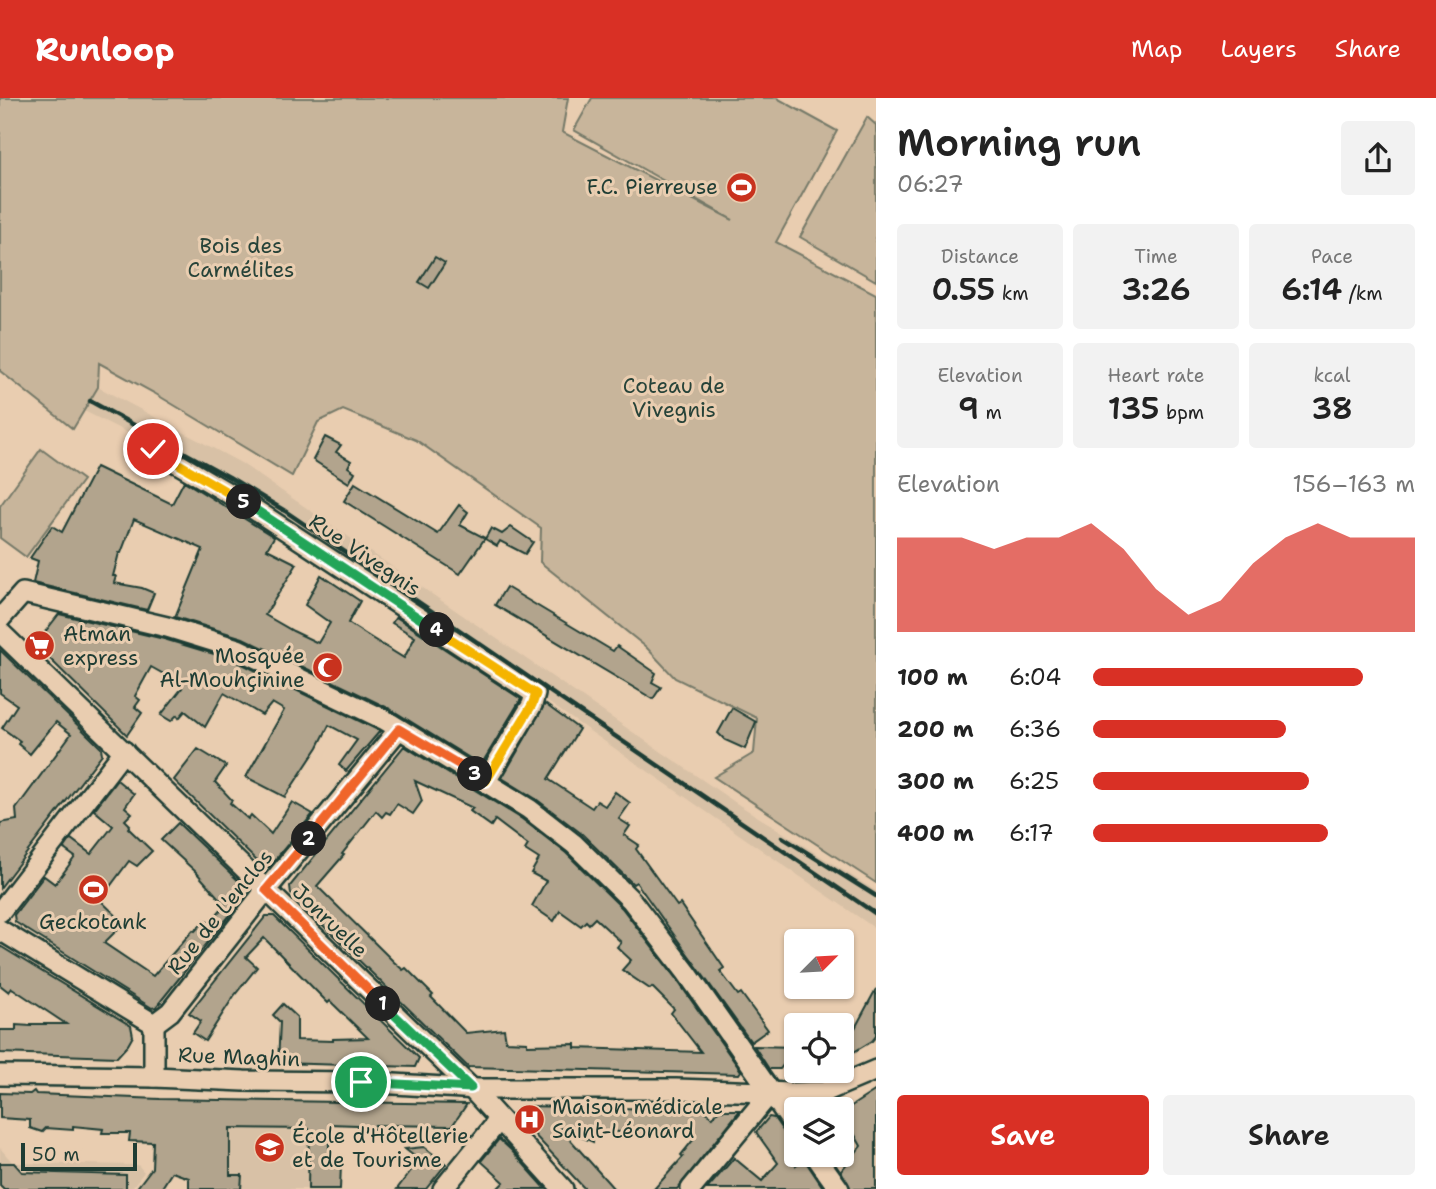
<!DOCTYPE html>
<meta charset="utf-8">
<style>
:root{--surface:#fff;--page:#f2f2f2;--text:#222;--muted:#767676;--accent:#d93025}
body{margin:0;font-family:"Shantell Sans",sans-serif;background:var(--page);color:var(--text);height:100vh;display:flex;flex-direction:column;font-size:26px;white-space:nowrap}
*{box-sizing:border-box;margin:0}
p{font-size:23px;color:var(--muted)}
.icon{flex:none;width:38px;height:38px;fill:none;stroke:currentColor;stroke-width:2;stroke-linecap:round;stroke-linejoin:round}
.map{position:relative;flex:1;overflow:hidden}
.drawer{display:flex;flex-direction:column;background:var(--surface);width:560px}
.drawer>*{flex:none}
.needle{width:46px;rotate:66deg}
.tools{position:absolute;left:784px;top:831px;display:grid;gap:14px}
.tools a{display:grid;place-items:center;width:70px;height:70px;border-radius:7px;background:var(--surface);box-shadow:0 2px 5px #0004;font-size:35px}
.scale{position:absolute;left:21px;bottom:18px;width:116px;box-sizing:border-box;padding-left:7px;border:4px solid #1f3d34;border-top:0;font-size:19px;line-height:24px;white-space:nowrap;color:#1f3d34;-webkit-text-stroke:5px #e9cdb0;paint-order:stroke}
.pin{position:absolute;display:grid;place-items:center;width:60px;height:60px;color:#fff;margin:-30px;border:4px solid #fff;border-radius:50%;box-shadow:0 2px 7px #0007}
.km{position:absolute;width:35px;height:35px;margin:-18px;border-radius:50%;background:#222;color:#fff;font-size:19px;line-height:35px;text-align:center}
.round{display:grid;place-items:center;flex:none;width:74px;height:74px;border-radius:7px;background:var(--page)}
.overview{display:flex;align-items:center;justify-content:space-between;height:119px;padding:0 21px}
h1{font-size:38px;font-weight:600;line-height:52px}
.metrics{display:grid;grid-template-columns:repeat(3,1fr);gap:10px;height:119px;padding:7px 21px}
.metrics div{display:grid;align-content:center;border-radius:7px;background:var(--page);text-align:center}
.metrics b{font-size:30px;font-weight:600}
.metrics small{font-size:19px;font-weight:400}
.metrics p{font-size:19px}
.chart{height:196px;padding:14px 21px}
.chart p{display:flex;justify-content:space-between}
.chart svg{width:100%;height:126px;margin-top:7px;fill:var(--accent);opacity:.7}
.action{display:flex;gap:14px;margin-top:auto;padding:14px 21px}
.action a{flex:1;height:80px;border-radius:7px;background:var(--accent);color:#fff;font-size:28px;font-weight:600;line-height:80px;text-align:center}
.action a+a{background:var(--page);color:var(--text)}
ul{padding:0 21px;list-style:none;font-size:23px}
li{display:grid;grid-template-columns:112px 84px 1fr;align-items:center;height:52px}
li i{height:18px;border-radius:9px;background:var(--accent)}
header{display:flex;align-items:center;gap:42px;box-sizing:border-box;height:98px;padding:0 35px;background:var(--accent);color:#fff}
header strong{font-size:33px}
nav{display:flex;gap:38px;margin-inline-start:auto;font-size:24px}
main{display:flex;flex:1;min-height:0}
.map>svg:first-child{display:block}
.built{fill:#d8c1a6}
.green{fill:#c8b59b;stroke:#747968;stroke-width:2}
.building{fill:#b2a48d;stroke:#1f3d34;stroke-width:2;fill-rule:evenodd}
.lines{fill:none;stroke-linecap:round;stroke-linejoin:round}
.minor-casing{stroke:#1f3d34;stroke-width:24}
.minor{stroke:#e9cdb0;stroke-width:19}
.rail{stroke:#1f3d34;stroke-width:4.5}
.split-1-casing{stroke:#fff;stroke-width:14}
.split-2-casing{stroke:#fff;stroke-width:14}
.split-3-casing{stroke:#fff;stroke-width:14}
.split-4-casing{stroke:#fff;stroke-width:14}
.split-5-casing{stroke:#fff;stroke-width:14}
.split-6-casing{stroke:#fff;stroke-width:14}
.split-1{stroke:#22a559;stroke-width:9}
.split-2{stroke:#f0652b;stroke-width:9}
.split-3{stroke:#f0652b;stroke-width:9}
.split-4{stroke:#f5b400;stroke-width:9}
.split-5{stroke:#22a559;stroke-width:9}
.split-6{stroke:#f5b400;stroke-width:9}
.labels{text-anchor:middle;dominant-baseline:central;stroke-width:6;stroke-linejoin:round;paint-order:stroke}
.poi-label{font-size:21px;fill:#1f3d34;stroke:#e9cdb0;text-anchor:start}
.park-label{font-size:21px;fill:#274339;stroke:#e9cdb0}
.street-label{font-size:21px;fill:#1f3d34;stroke:#e9cdb0}
</style>
<header>
<strong>Runloop</strong>
<nav><a>Map</a><a>Layers</a><a>Share</a></nav>
</header>
<main>
<div class="map">
<svg width="876" height="1091" viewBox="0 0 876 1091">
<rect width="100%" height="100%" fill="#e9cdb0"/>
<filter id="ink" filterUnits="userSpaceOnUse"><feTurbulence type="fractalNoise" baseFrequency=".0143" numOctaves="2"/><feDisplacementMap in="SourceGraphic" scale="14" xChannelSelector="R" yChannelSelector="G"/><feConvolveMatrix kernelMatrix="1 2 1 2 8 2 1 2 1" color-interpolation-filters="sRGB"/></filter>
<g filter="url(#ink)">
<!-- built -->
<g class="built">
<path d="M98,289L241,365L736,705L876,793V831L348,466L156,349L84,313Z"/>
<path d="M210,1002L331,1003L329,1067H341L340,1091H225L208,1083Z"/>
<path d="M0,1050L13,1065L138,1067L144,1074L131,1091H0Z"/>
</g>
<!-- green -->
<g class="green">
<path d="M0,0H568L562,34L733,122L574,32L592,0H777L837,33L776,144L876,196V785L714,679L754,655L757,620L675,580L646,549L540,464L541,430L416,342L343,312L318,324L292,378L154,295L99,265L98,289L73,331L0,273Z"/>
<path d="M867,19L876,27V183L800,139Z"/>
<path d="M41,351L83,382L26,459L0,440V408Z"/>
</g>
<!-- building -->
<g class="building">
<path d="M435,159L445,165L429,190L419,184Z"/>
<path d="M325,339L341,347L336,354L351,363L348,369L355,374L349,385L313,362Z"/>
<path d="M96,369L172,406L184,383L274,439L267,451L297,466L265,517L293,533L318,545L330,525L305,507L321,477L360,503L348,525L373,541L404,560L415,539L392,525L396,519L521,601L481,667L390,611L243,540L175,519L203,451L134,421L121,455H119L113,478H116L114,485L142,490L154,495L147,512L33,485L38,463L30,460L52,428L62,434Z"/>
<path d="M355,385L438,436L459,407L468,414L460,427L485,440L460,476L344,403Z"/>
<path d="M511,429L533,444L525,456L500,443L497,448L485,441L491,430L502,436Z"/>
<path d="M506,489L613,553L617,548L656,575L652,584L661,589L653,601L495,507Z"/>
<path d="M59,516L164,541L234,562L380,633L346,673L339,667L357,642L329,627L318,649L285,699L246,679L284,612L272,605L262,617L224,595L205,629L185,613L179,620L177,617L171,623L161,617L182,590L175,586L176,583L151,569L135,598L140,602L135,609L142,615L127,637L39,550L38,543Z"/>
<path d="M0,552L91,640L101,650L102,656L0,790V725L17,722L16,711L71,636L56,624L30,656L18,646L20,643L2,630L17,607L0,595Z"/>
<path d="M545,606L579,631L548,681L592,710L597,703L605,708L615,694L630,705L619,721L630,728L624,737L639,747L636,751L677,808L680,806L724,870L720,873L738,897L741,895L768,932L751,944L636,784L633,786L582,736L536,701L502,680Z"/>
<path d="M732,610L756,624L745,651L725,642L718,635Z"/>
<path d="M404,648L522,721L566,755L622,810L677,882L741,973L739,976L468,969L291,796L290,788ZM415,683L473,710L470,713L491,728L495,722L528,747L525,752L539,761L531,775L546,783L532,808L554,823L560,813L581,828L586,823L589,826L595,820L621,844L617,849L631,862L622,872L650,891L652,889L674,911L671,915L701,954L575,950V946L527,947V944L506,943L504,931L466,935L431,899L433,897L406,870L403,872L394,864L317,788L344,757L342,756L376,713L382,719L386,714L390,716L397,706L413,716L422,703Z"/>
<path d="M198,651L226,668L215,684L232,702L230,705L248,721L251,717L271,736L292,704L313,716L269,769H263L174,682Z"/>
<path d="M117,682L134,696L125,709L132,715L125,722L130,727L128,730L152,753L137,768L129,763L100,802L124,825L104,845L153,878L193,832L195,833L205,822L209,825L225,807L196,774L161,742L178,725L247,791V796L156,909L152,910L15,824L14,817L44,778L55,786L75,759L64,751L71,741L91,756L113,728L94,712Z"/>
<path d="M266,818H274L419,960L415,969L278,965L280,924L273,917L283,906L297,919V942L333,943V941L368,940L330,903L328,905L264,840L246,859L257,869L234,898L205,943L193,935L201,923L189,915Z"/>
<path d="M0,848L131,928L133,938L128,947L117,959L0,955V932H16V927L31,928V926H66L12,890L9,894L0,887Z"/>
<path d="M876,891V938L872,943L842,961V938L855,930Z"/>
<path d="M754,948L796,949V951L780,971H769Z"/>
<path d="M876,992V1091H851L841,1073L861,1048L842,1014Z"/>
<path d="M34,993L36,996L160,1001L467,1006L452,1028L375,1027V1031H357V1027L329,1026V1067H341L340,1091H308L309,1031L230,1030V1077H242L241,1091H189V1080L172,1074L161,1091H136L152,1070L153,1044L129,1043L130,1035H102L103,1031L73,1028V1032L46,1030L42,1034L30,1030V1022L0,1020V995L30,996Z"/>
<path d="M525,1008L705,1012L712,1020L719,1012H740L677,1091H654L683,1059L681,1057L694,1041L681,1030L661,1031L660,1034L654,1035L592,1033L593,1044L560,1030L614,1091H585L516,1017Z"/>
<path d="M769,1019L774,1020L786,1037L796,1047V1067L804,1061L824,1091H707L734,1060L762,1083L778,1065L756,1034Z"/>
<path d="M499,1041L511,1052L546,1091H497L504,1084L481,1063Z"/>
<path d="M424,1049L446,1066L426,1091H397L419,1062L405,1051Z"/>
<path d="M0,1065H14L22,1074L126,1077V1091H4L0,1087Z"/>
</g>
<g class="lines">
<defs>
<g id="minor">
<path d="M153,351L240,402L535,596L532,607L486,683"/>
<path d="M0,521L23,495L167,529L238,551L385,622L529,711L574,746L631,802L687,875L796,1030"/>
<path d="M0,534L471,990L563,1091"/>
<path d="M0,814L124,653"/>
<path d="M0,832L154,926"/>
<path d="M154,926L170,914L266,792L399,631"/>
<path d="M0,977L154,979L244,983L361,984L478,991H676L792,995L824,994L876,972"/>
<path d="M154,979V926"/>
<path d="M815,1057L839,1091"/>
<path d="M443,1091L499,1022"/>
<path d="M691,1091L771,994"/>
</g>
</defs>
<!-- minor casing -->
<use href="#minor" class="minor-casing"/>
<!-- minor -->
<use href="#minor" class="minor"/>
<!-- rail -->
<g class="rail">
<path d="M90,303L229,379L285,413L876,816"/>
<path d="M782,739L876,798"/>
</g>
</g>
</g>
<g class="lines" filter="url(#ink)">
<defs>
<path id="split-1" d="M361,984L471,990L383,906"/>
<path id="split-2" d="M309,741L266,792L383,906"/>
<path id="split-3" d="M309,741L399,631L475,676"/>
<path id="split-4" d="M437,532L536,596L532,607L486,683L475,676"/>
<path id="split-5" d="M244,404L437,532"/>
<path id="split-6" d="M153,351L244,404"/>
</defs>
<!-- split-1 casing -->
<use href="#split-1" class="split-1-casing"/>
<!-- split-2 casing -->
<use href="#split-2" class="split-2-casing"/>
<!-- split-3 casing -->
<use href="#split-3" class="split-3-casing"/>
<!-- split-4 casing -->
<use href="#split-4" class="split-4-casing"/>
<!-- split-5 casing -->
<use href="#split-5" class="split-5-casing"/>
<!-- split-6 casing -->
<use href="#split-6" class="split-6-casing"/>
<!-- split-1 -->
<use href="#split-1" class="split-1"/>
<!-- split-2 -->
<use href="#split-2" class="split-2"/>
<!-- split-3 -->
<use href="#split-3" class="split-3"/>
<!-- split-4 -->
<use href="#split-4" class="split-4"/>
<!-- split-5 -->
<use href="#split-5" class="split-5"/>
<!-- split-6 -->
<use href="#split-6" class="split-6"/>
</g>
<!-- icons -->
<defs>
<symbol id="stadium-disc" viewBox="-11 -11 22 22"><circle r="9.5" fill="#c8321e" stroke="#e9cdb0"/><path d="M0-5a6.5 5 0 1 0 0 10a6.5 5 0 1 0 0-10ZM-3.5-1.8h7v3.6h-7Z" fill="#fff"/></symbol>
<symbol id="supermarket-disc" viewBox="-11 -11 22 22"><circle r="9.5" fill="#c8321e" stroke="#e9cdb0"/><path d="M-6-5.5h2.5l.6 2H6L4.5 2H-2.5L-4.4-4H-6ZM-1.5 3.2a1.3 1.3 0 1 0 .1 0ZM3 3.2a1.3 1.3 0 1 0 .1 0Z" fill="#fff"/></symbol>
<symbol id="mosque-disc" viewBox="-11 -11 22 22"><circle r="9.5" fill="#c8321e" stroke="#e9cdb0"/><path d="M3.5-4.9A6 6 0 1 0 3.5 4.9A5 5 0 1 1 3.5-4.9Z" fill="#fff"/></symbol>
<symbol id="hospital-disc" viewBox="-11 -11 22 22"><circle r="9.5" fill="#c8321e" stroke="#e9cdb0"/><path d="M-5-5h3v3.5h4V-5h3V5h-3V1.5h-4V5h-3Z" fill="#fff"/></symbol>
<symbol id="school-disc" viewBox="-11 -11 22 22"><circle r="9.5" fill="#c8321e" stroke="#e9cdb0"/><path d="M0-5L7-2L0 1L-7-2ZM-4 1L0 2.5L4 1V4Q0 6-4 4Z" fill="#fff"/></symbol>
</defs>
<g fill-rule="evenodd">
<use href="#stadium-disc" x="724" y="72" width="35" height="35"/>
<use href="#supermarket-disc" x="22" y="530" width="35" height="35"/>
<use href="#mosque-disc" x="310" y="552" width="35" height="35"/>
<use href="#stadium-disc" x="76" y="774" width="35" height="35"/>
<use href="#hospital-disc" x="512" y="1004" width="35" height="35"/>
<use href="#school-disc" x="252" y="1032" width="35" height="35"/>
</g>
<g class="labels">
<!-- poi labels -->
<g class="poi-label">
<text x="718" y="89" text-anchor="end">F.C. Pierreuse</text>
<text x="63" y="536">Atman<tspan x="63" dy="24">express</tspan></text>
<text x="305" y="558" text-anchor="end">Mosquée<tspan x="305" dy="24">Al-Mouhçinine</tspan></text>
<text x="93" y="824" text-anchor="middle">Geckotank</text>
<text x="552" y="1009">Maison médicale<tspan x="552" dy="24">Saint-Léonard</tspan></text>
<text x="292" y="1038">École d'Hôtellerie<tspan x="292" dy="24">et de Tourisme</tspan></text>
</g>
<!-- park labels -->
<g class="park-label">
<text x="241" y="148">Bois des<tspan x="241" dy="24">Carmélites</tspan></text>
<text x="674" y="288">Coteau de<tspan x="674" dy="24">Vivegnis</tspan></text>
</g>
<!-- street labels -->
<g class="street-label">
<text transform="translate(365 457) rotate(34)">Rue Vivegnis</text>
<text transform="translate(220 814) rotate(-51)">Rue de L'enclos</text>
<text transform="translate(330 823) rotate(44)">Jonruelle</text>
<text transform="translate(239 959) rotate(2)">Rue Maghin</text>
</g>
</g>
</svg>
<div class="tools">
<a><svg class="needle" viewBox="-14 -14 28 28"><path d="M0-13l5 13h-10z" fill="#e53935"/><path d="M0 13l5-13h-10z" fill="#767676"/></svg></a>
<a><svg class="icon" aria-label="locate" viewBox="0 0 24 24"><circle cx="12" cy="12" r="6"/><path d="M12 2v4M12 18v4M2 12h4M18 12h4"/></svg></a>
<a><svg class="icon" aria-label="layers" viewBox="0 0 24 24"><path d="M12 4l9 5-9 5-9-5zM3 14l9 5 9-5"/></svg></a>
</div>
<div class="scale">50 m</div>
<div class="pin" style="left:361px;top:984px;background:#1e9e55"><svg class="icon" aria-label="arrive" viewBox="0 0 24 24"><path d="M6 21V4h12l-3 4 3 4H6"/></svg></div>
<div class="pin" style="left:153px;top:351px;background:#d93025"><svg class="icon" aria-label="check" viewBox="0 0 24 24"><path d="M5 12l5 5 9-10"/></svg></div>
<b class="km" style="left:383px;top:906px">1</b>
<b class="km" style="left:309px;top:741px">2</b>
<b class="km" style="left:475px;top:676px">3</b>
<b class="km" style="left:437px;top:532px">4</b>
<b class="km" style="left:244px;top:404px">5</b>
</div>
<section class="drawer">
<div class="overview"><div><h1>Morning run</h1><p>06:27</p></div><a class="round"><svg class="icon" aria-label="share" viewBox="0 0 24 24"><path d="M12 15V3M7 8l5-5 5 5M5 13v7h14v-7"/></svg></a></div>
<div class="metrics">
<div><p>Distance</p><b>0.55<small> km</small></b></div>
<div><p>Time</p><b>3:26</b></div>
<div><p>Pace</p><b>6:14<small> /km</small></b></div>
</div>
<div class="metrics">
<div><p>Elevation</p><b>9<small> m</small></b></div>
<div><p>Heart rate</p><b>135<small> bpm</small></b></div>
<div><p>kcal</p><b>38</b></div>
</div>
<div class="chart"><p><span>Elevation</span>156–163 m</p>
<svg viewBox="0 0 160 44" preserveAspectRatio="none"><path d="M0 44V11L10 11L20 11L30 15L40 11L50 11L60 6L70 15L80 29L90 38L100 33L110 20L120 11L130 6L140 11L150 11L160 11V44z"/></svg>
</div>
<ul>
<li><b>100 m</b>6:04<i style="width:84%"></i></li>
<li><b>200 m</b>6:36<i style="width:60%"></i></li>
<li><b>300 m</b>6:25<i style="width:67%"></i></li>
<li><b>400 m</b>6:17<i style="width:73%"></i></li>
</ul>
<div class="action"><a>Save</a><a>Share</a></div>
</section>
</main>
